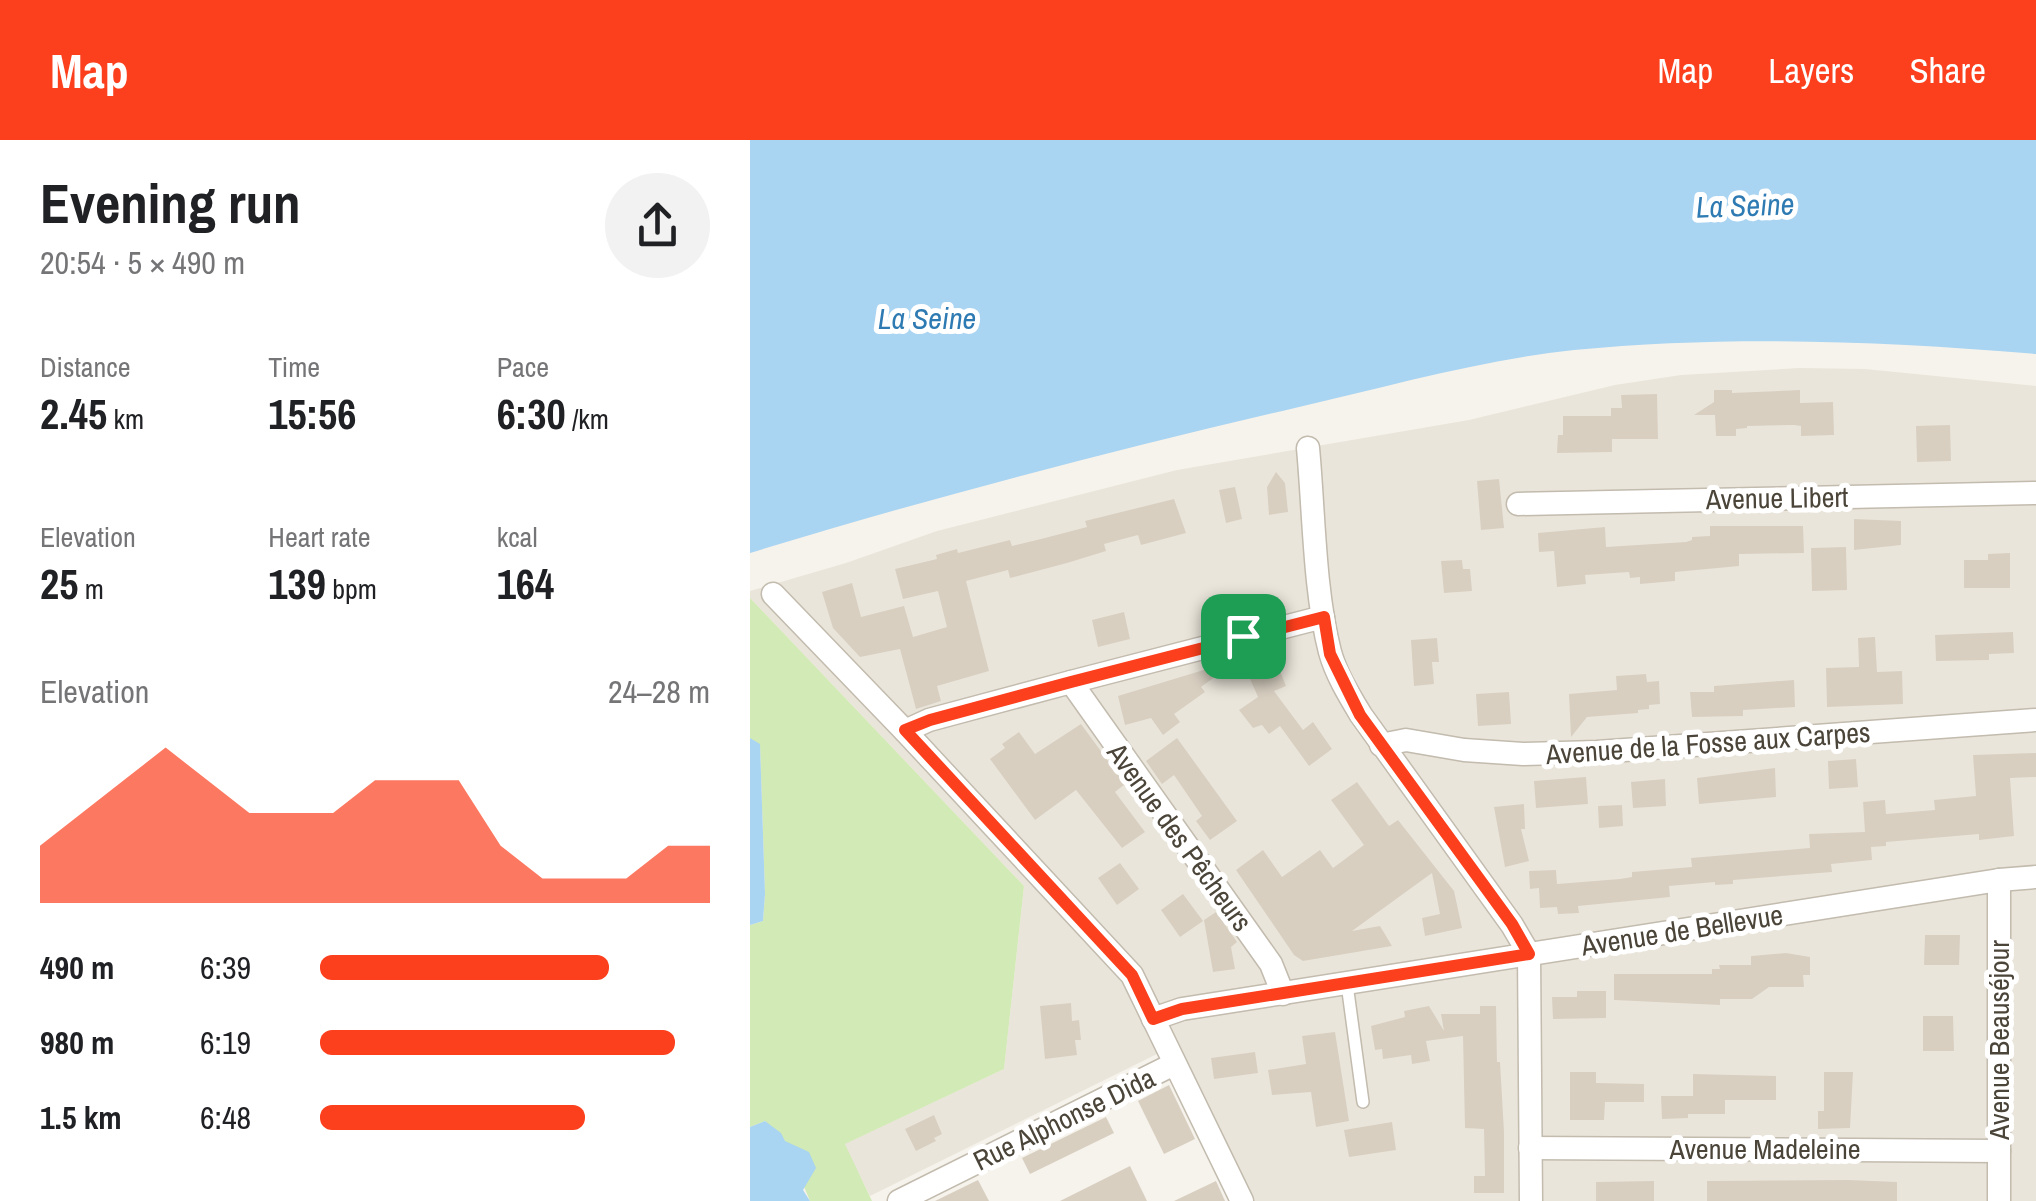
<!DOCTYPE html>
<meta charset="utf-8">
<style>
:root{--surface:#fff;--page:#f2f2f2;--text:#202124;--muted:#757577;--accent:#fc3f1d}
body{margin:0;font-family:"Archivo Narrow",sans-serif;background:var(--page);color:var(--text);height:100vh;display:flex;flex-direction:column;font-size:38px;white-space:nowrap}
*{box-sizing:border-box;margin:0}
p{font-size:32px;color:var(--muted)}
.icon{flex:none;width:55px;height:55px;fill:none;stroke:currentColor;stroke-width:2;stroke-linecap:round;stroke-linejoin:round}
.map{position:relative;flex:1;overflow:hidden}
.drawer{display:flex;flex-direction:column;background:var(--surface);width:750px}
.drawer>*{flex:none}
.pin{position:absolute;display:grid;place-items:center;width:85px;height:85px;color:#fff;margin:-42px;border-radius:20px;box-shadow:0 5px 15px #0006}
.round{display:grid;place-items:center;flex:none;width:105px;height:105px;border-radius:52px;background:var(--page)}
.headline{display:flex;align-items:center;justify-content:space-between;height:170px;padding:0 40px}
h1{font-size:55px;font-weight:800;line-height:75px}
.figures{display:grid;grid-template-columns:repeat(3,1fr);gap:15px;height:170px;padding:10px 40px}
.figures div{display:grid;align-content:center}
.figures b{font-size:42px;font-weight:800}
.figures small{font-size:28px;font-weight:400}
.figures p{font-size:28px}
.chart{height:280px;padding:20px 40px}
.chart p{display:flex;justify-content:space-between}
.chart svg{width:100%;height:180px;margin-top:10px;fill:var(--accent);opacity:.7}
ul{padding:0 40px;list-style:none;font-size:32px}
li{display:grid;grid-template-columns:160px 120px 1fr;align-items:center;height:75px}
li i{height:25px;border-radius:12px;background:var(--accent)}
header{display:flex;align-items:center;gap:60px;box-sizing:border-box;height:140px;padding:0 50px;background:var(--accent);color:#fff}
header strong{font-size:48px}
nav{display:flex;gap:55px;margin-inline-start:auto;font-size:35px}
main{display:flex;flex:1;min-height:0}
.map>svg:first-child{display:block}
.residential{fill:#eae5da}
.green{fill:#d2eab5}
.water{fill:#a9d4f2}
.building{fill:#d8cfc1}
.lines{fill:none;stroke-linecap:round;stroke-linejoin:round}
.lane-casing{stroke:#c2bbae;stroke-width:14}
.street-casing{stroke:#c2bbae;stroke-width:25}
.lane{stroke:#fff;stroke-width:11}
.street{stroke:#fff;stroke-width:22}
.route-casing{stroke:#fff;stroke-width:20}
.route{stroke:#fc3f1d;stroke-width:12}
.labels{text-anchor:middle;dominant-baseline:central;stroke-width:10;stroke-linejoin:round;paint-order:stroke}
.street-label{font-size:28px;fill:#4b4439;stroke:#fff}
.water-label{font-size:30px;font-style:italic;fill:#2e7ab2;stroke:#fff}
</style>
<header>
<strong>Map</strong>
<nav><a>Map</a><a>Layers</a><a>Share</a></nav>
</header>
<main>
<section class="drawer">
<div class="headline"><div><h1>Evening run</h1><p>20:54 · 5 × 490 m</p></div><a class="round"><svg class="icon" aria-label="share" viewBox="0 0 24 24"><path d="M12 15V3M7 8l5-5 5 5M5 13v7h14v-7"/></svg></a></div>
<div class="figures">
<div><p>Distance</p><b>2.45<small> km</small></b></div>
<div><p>Time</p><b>15:56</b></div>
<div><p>Pace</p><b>6:30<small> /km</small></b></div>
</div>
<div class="figures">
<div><p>Elevation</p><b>25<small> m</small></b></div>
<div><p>Heart rate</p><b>139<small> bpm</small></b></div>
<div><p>kcal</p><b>164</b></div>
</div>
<div class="chart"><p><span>Elevation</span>24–28 m</p>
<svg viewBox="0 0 160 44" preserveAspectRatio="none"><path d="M0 44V30L10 22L20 14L30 6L40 14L50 22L60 22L70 22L80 14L90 14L100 14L110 30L120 38L130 38L140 38L150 30L160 30V44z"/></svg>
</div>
<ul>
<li><b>490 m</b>6:39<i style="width:74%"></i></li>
<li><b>980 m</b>6:19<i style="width:91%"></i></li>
<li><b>1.5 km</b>6:48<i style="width:68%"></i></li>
</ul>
</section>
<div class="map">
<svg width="1286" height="1061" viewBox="0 0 1286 1061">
<rect width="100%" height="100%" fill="#f6f3ec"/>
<!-- residential -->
<path class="residential" d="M1049,228L1115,229L1286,246V1061H479L407,914L120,1056L94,1004L254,929L274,746L0,458V451L96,423L187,391L427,330L719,280L865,245L931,235Z"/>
<!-- green -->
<path class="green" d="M0,458L274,746L254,929L95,1004L122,1061H60L35,1001L15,981L0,987V785L13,781L15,754L10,605L0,598Z"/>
<!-- water -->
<g class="water">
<path d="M0,0H1286V214C1132,201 978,195 824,210C731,220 640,246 549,267C365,310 182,357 0,413Z"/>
<path d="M0,598L10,604L15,754L13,781L0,785Z"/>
<path d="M15,981L31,993L35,1001L59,1012L66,1028L53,1050L60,1061H0V987Z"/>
</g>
<!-- building -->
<g class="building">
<path d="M964,250H982V253L1050,250V263L1083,262L1084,295L1051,296V286L1044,285L997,286V288L986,289V296H966L965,275H944L964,262Z"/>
<path d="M907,254L908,299H862V312L807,313L808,295H813V276H861V268H872L871,255Z"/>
<path d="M1200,285L1201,321L1167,322L1166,286Z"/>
<path d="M526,332L535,343L538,372L519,375L517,347Z"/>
<path d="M749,339L754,388L731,390L727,341Z"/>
<path d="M485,347L492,379L476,383L469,350Z"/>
<path d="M424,359L436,393L391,405L388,395L354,404L356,411L317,423L260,438L258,430L216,441L239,531L187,546L191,561L166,569L150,509L110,517L83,488L72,452L102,443L111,477L154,466L163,497L197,487L188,451L153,459L145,429L187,419L186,415L207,409L208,413L260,400L262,406L291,399L337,387L335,381Z"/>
<path d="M1104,379L1151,381V405L1104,410Z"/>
<path d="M960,386H1053L1054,413L989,414V426L925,432V441L890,444V437L880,438L879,432L835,435L836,444L807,447L804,411L789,412L788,393L855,387L856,407L936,402L942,400V397L960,396Z"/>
<path d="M1096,407L1097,450L1062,451L1061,408Z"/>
<path d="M1260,413V448H1214V420H1238V414Z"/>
<path d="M712,420L713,429H720L722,451L694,453L691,421Z"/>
<path d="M374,472L380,499L348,507L342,480Z"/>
<path d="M1263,492L1264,513L1239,514V520L1186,521L1185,495Z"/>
<path d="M1125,497L1127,532L1152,531L1153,564L1077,567L1076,528L1109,527L1108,498Z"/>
<path d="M687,498L689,522H682L684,544L664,546L661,500Z"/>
<path d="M497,515L508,529L526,521L536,546L524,551L553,590L563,582L582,609L559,626L530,586L519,594L512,585L503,588L489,570L508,557L491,518Z"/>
<path d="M480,522L481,525L451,547L455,552L424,574L430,582L413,595L401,578L375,585L368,556Z"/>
<path d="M896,534L897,542L909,541L910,564L899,565V569L888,570V573L837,577L821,597L819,554L867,550L866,536Z"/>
<path d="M1044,540L1045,567L993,570V576L942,577L940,552H964V546Z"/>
<path d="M759,552L761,584L728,586L726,554Z"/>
<path d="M331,584L375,644L365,652L395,692L372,708L326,650L285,680L240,619L255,608L252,604L269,592L285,614Z"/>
<path d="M427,598L487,681L460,700L446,681L452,676L424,635L412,644L396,621Z"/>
<path d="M1286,613V637L1260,638L1264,696L1229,700V694L1136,702V706L1121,707L1122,720L1081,724L1082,732L983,740V744L965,745V742L919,746L920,757L828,766L829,773L808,774L807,767L790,768L789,748L780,749L779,731L806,730L807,744L870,739L882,737V732L942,727L941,718L1060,708L1059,694L1115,692L1113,662L1135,660L1136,674L1185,670L1184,660L1226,656L1223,615Z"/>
<path d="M1106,619L1108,647L1079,649L1078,621Z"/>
<path d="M1025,628L1026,657L949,664L947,638Z"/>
<path d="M836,637L838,664L786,668L784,641Z"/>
<path d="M915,639L916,666L883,668L881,642Z"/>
<path d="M607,642L639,686L648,680L704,751L712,788L675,796L672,778L690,774L682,733L602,791L630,786L642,806L553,821L544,815L486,730L513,710L532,737L570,710L583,728L614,705L581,660Z"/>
<path d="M774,664L775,689H771L779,721L755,727L744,667Z"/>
<path d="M872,665L873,686L849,688L848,666Z"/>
<path d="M370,723L389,749L367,765L348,738Z"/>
<path d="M433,754L453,781L430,797L411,770Z"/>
<path d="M466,772L487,802L481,807L485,829L463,832L454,780Z"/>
<path d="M1175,795H1210L1209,825H1174Z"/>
<path d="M1036,813L1060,817V835H1053L1054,847H1019L1002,859H970V865L864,860V834H962V829H970L969,825H1001V816Z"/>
<path d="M827,851H856V878L803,879L802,857H827Z"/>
<path d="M321,863L322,881L329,880L331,900H325L327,915L295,919L290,866Z"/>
<path d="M679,866L694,891L691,874H730V866H746L747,922H750L754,992V1053H724V1036H735L734,989L715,988L713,896L676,901L680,921L662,924L661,915L633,919L632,909L625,910L621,886L655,877L654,871Z"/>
<path d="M1173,876H1203L1204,911H1173Z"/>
<path d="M585,892L599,981L566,987L561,952L522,955L518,930L556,924L552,896Z"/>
<path d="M505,912L508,933L464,939L461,918Z"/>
<path d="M820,932H846V943L894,944V962H855L854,980H820Z"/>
<path d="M1074,932H1103L1100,988L1068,989V971H1074Z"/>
<path d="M943,934L1026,936V960H975V974H938V978L912,979L911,956H943Z"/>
<path d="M419,945L445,999L414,1014L388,961Z"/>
<path d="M184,975L192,994L184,998L186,1001L166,1011L155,989Z"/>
<path d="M356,977L364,993L280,1034L272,1018Z"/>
<path d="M642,982L646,1010L599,1017L594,990Z"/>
<path d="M380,1026L397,1061H310Z"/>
<path d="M228,1040L239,1061H185Z"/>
<path d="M1098,1040L1147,1042V1061H957V1041Z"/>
<path d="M466,1041L475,1061H424Z"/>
<path d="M904,1041V1061H846V1042Z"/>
</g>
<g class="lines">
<defs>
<path id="lane" d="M597,844L613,962"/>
<g id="street">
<path d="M558,308C564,372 564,450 580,512C586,534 599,555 611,575L762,785L779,814L781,1061"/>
<path d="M768,364L1286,353"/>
<path d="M23,454L155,591L382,835L492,1061"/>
<path d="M321,542L521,824L533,854"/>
<path d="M155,591L179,580L321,542L573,477"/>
<path d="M631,605L656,600L714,610L773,614L847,612L1286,580"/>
<path d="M1249,740V1061"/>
<path d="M403,879L432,869L1249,740L1286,737"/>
<path d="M780,1008L1249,1011"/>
<path d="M149,1061L424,924"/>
</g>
</defs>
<!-- lane casing -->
<use href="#lane" class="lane-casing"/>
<!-- street casing -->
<use href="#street" class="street-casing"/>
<!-- lane -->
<use href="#lane" class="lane"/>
<!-- street -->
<use href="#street" class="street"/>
</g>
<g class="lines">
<defs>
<path id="route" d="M574,477L580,514L610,575L762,784L779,814L432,869L403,879L382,835L155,590L180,580L321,542Z"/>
</defs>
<!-- route casing -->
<use href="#route" class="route-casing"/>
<!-- route -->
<use href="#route" class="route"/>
</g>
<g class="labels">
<!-- street labels -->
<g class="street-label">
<text transform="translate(1027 358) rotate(-1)">Avenue Libert</text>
<text transform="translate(958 603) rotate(-4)">Avenue de la Fosse aux Carpes</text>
<text transform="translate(430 697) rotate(54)">Avenue des Pêcheurs</text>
<text transform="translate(932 790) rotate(-9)">Avenue de Bellevue</text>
<text transform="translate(1249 900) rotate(-90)">Avenue Beauséjour</text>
<text transform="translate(314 979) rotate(-26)">Rue Alphonse Dida</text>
<text x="1015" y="1009">Avenue Madeleine</text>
</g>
<!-- water labels -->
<g class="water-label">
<text transform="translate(995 65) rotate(-2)">La Seine</text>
<text x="177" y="178">La Seine</text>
</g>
</g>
</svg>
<div class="pin" style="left:493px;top:496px;background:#1e9e55"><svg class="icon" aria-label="arrive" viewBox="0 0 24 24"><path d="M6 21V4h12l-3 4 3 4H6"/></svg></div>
</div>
</main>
